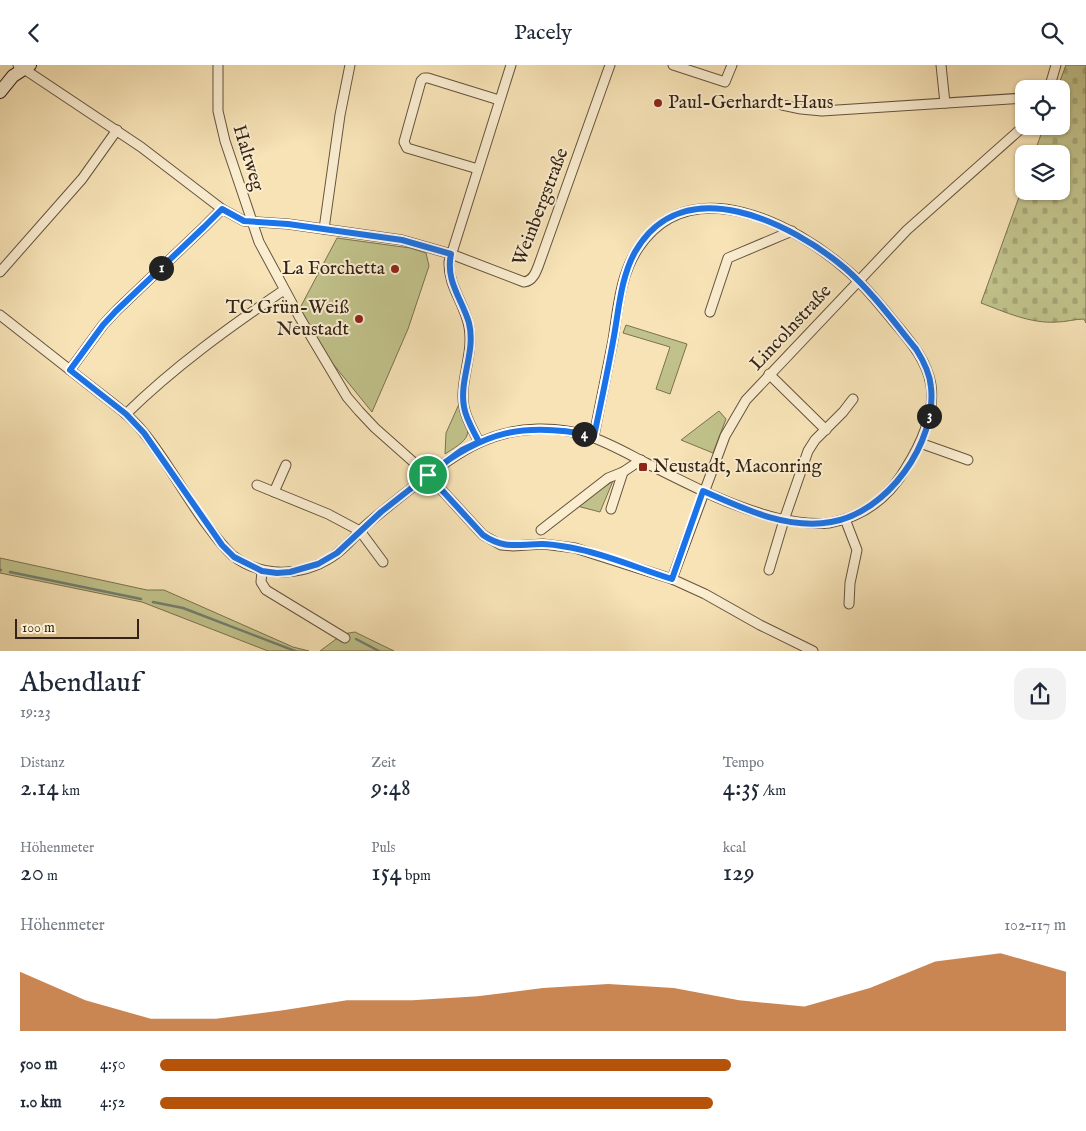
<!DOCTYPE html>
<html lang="de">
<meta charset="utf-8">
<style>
:root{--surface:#fff;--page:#f2f2f3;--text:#1f2937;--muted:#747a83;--accent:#b45309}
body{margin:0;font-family:"IM FELL English",serif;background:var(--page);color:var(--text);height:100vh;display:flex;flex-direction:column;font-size:19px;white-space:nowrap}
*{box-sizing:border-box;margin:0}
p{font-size:16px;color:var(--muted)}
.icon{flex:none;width:28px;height:28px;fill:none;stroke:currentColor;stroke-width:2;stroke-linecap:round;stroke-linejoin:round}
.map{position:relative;height:586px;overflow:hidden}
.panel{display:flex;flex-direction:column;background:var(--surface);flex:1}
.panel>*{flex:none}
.buttons{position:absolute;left:1015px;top:15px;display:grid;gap:10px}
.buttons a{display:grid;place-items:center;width:55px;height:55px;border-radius:10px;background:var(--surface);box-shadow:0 1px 4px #0004;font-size:25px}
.scale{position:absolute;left:15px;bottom:12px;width:124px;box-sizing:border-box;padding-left:5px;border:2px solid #342316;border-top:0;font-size:14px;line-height:18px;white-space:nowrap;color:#342316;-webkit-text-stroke:4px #faedd0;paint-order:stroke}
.pin{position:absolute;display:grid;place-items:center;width:42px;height:42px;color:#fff;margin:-21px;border:2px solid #fff;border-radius:50%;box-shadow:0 1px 5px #0007}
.km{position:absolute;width:25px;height:25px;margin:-12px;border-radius:50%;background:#222;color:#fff;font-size:14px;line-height:25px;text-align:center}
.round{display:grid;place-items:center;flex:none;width:52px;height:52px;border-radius:15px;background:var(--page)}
.headline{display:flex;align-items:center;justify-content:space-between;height:85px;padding:0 20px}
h1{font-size:28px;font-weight:600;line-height:38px}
.metrics{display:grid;grid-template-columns:repeat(3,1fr);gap:8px;height:85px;padding:5px 20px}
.metrics div{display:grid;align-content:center}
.metrics b{font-size:25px;font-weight:600}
.metrics small{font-size:14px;font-weight:400}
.metrics p{font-size:14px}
.chart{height:140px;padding:10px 20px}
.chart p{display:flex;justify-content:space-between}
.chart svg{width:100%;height:90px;margin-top:5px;fill:var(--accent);opacity:.7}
ul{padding:0 20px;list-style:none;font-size:16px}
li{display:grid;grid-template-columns:80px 60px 1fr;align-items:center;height:38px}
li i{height:12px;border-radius:6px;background:var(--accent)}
header{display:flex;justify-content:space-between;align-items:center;height:65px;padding:0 20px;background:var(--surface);font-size:22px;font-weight:600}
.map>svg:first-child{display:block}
.green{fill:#c1c28b;stroke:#7a7250}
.cemetery{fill:url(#cemetery-stones);stroke:#7a7250}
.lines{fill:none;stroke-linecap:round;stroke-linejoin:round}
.stream{stroke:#738072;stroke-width:2.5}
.street-casing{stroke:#65533e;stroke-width:11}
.secondary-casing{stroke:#342316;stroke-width:14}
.street{stroke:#faedd0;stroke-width:9}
.secondary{stroke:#faedd0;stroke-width:12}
.route-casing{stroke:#fff;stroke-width:10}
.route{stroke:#1a73e8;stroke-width:6}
.poi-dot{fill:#8f2418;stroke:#faedd0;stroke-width:2}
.labels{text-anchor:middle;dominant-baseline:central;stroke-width:4;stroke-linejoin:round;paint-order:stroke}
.poi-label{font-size:19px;fill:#342316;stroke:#faedd0;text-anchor:start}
.street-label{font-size:19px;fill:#342316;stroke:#faedd0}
</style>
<header><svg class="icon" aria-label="back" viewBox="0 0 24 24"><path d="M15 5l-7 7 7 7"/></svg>Pacely<svg class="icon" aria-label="search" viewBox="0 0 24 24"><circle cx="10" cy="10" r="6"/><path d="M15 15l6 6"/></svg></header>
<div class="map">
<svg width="1086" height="586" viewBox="0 0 1086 586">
<defs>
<pattern id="cemetery-stones" width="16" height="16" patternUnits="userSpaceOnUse" patternTransform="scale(1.25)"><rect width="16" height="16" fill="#c1c28b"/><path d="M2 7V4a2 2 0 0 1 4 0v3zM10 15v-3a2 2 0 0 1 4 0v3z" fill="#a6a677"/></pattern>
</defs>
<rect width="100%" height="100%" fill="#f7e3b6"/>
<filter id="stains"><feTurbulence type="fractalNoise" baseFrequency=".004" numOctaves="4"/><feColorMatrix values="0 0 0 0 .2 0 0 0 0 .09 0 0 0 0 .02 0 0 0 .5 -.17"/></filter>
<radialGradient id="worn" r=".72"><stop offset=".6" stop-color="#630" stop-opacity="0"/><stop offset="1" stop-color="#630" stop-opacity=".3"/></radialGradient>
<!-- green -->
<g class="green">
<path d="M337,173L410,183L426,188L429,201L408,264L372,347L325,289L300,243Z"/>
<path d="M626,260L687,279L670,329L656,324L670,282L623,268Z"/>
<path d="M459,339C470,371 475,370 445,389L446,368Z"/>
<path d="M719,346L726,354L713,388L681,375Z"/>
<path d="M613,416L600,447L577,441Z"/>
<path d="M0,493L147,525H164L293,582L309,586H268L142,537L0,508Z"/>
<path d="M355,567L359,569L394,586H320L343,569Z"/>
</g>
<!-- cemetery -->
<path class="cemetery" d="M1066,0H1086V258L1084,254C1075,254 1066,257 1057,257C1031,259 1005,247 981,238L1024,118V126H1061V89H1034L1044,61H1061V24H1057Z"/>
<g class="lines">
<!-- stream -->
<g class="stream">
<path d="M0,505H1"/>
<path d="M10,507L141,534"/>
<path d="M153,537L183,543L295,586"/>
<path d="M356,574L379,586"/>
</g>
<defs>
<g id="street">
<path d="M18,0L141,82L222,144L244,156L288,159L402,175L451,189L524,217C533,216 536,207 539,199L610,0"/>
<path d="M218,0V46L225,76L259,177L300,253L347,332L359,346L375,363L428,410L483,470L501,480L513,481L543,479L575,483L672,514L705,529L760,560L813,586"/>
<path d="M673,0L725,17L732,0"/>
<path d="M941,0L945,38"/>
<path d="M1049,24L1056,0"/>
<path d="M782,40L801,44L822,46L1024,33"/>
<path d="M478,104L407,83L404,77L421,16L424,13H428L499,35"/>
<path d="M324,164L340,50L350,0"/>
<path d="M0,207L82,114L117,65"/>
<path d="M710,247L728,193L792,166"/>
<path d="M0,250C28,272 56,294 84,316C104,332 127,347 144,368C166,395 183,427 204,456C213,468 221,480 232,490C261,513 301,512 332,492C344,484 354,472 364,462C384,444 405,428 426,412C461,385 492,365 538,364C584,363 607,378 646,398C688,419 731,442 777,453C794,457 811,460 829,458C863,452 889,432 906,403C921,379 935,348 931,320C926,292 907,273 890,252C877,236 864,220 848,206C795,159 691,105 639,182C620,209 618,244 613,275C607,307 600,339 594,371"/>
<path d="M70,305L103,260L116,246L204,162L222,144"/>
<path d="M769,309L826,365"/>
<path d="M126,349C174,302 228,263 284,225"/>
<path d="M479,377C473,365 466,354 464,342C459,317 474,289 469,262C465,239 448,221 449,197L511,0"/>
<path d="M920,378L968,395"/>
<path d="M257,420L328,449L360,466L383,497"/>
<path d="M274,427L286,400"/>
<path d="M611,444L623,407"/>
<path d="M845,454L857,485L850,518L849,539"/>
<path d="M541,465L608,413L623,407L641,395"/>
<path d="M769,505L784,455L808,386L815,375L843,347L853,334"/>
<path d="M262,506L261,517L266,525L345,573"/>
<path d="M672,514L725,371L746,335L907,165L1024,61"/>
</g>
<path id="secondary" d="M0,27L13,11L30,0"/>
</defs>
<!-- street casing -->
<use href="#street" class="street-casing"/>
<!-- secondary casing -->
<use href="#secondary" class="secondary-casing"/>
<!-- street -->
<use href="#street" class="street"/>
<!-- secondary -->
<use href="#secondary" class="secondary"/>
</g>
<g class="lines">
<defs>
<path id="route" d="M428,410L381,447L337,488L318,499L290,507L277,508L262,506L234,492L222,480L144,368L126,349L70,305L103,260L116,246L204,162L222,144L244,156L288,159L402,175L451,189C445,216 462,234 469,258C476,287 459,314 464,342C466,354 473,365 479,377L462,385L428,410L483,470C505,485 518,479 542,479C552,479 562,481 573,483C606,489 639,504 672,514L703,426C742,443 787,465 831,457C887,448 937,378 931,322C930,309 923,295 916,284C894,257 872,227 846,204C792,158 683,103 635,187C621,212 619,243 614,271C608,305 601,338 594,371C525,356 483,366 428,410"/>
</defs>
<!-- route casing -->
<use href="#route" class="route-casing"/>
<!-- route -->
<use href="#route" class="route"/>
</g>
<!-- markers -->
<g class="poi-dot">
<circle cx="658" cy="38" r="5"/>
<circle cx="395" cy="204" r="5"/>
<circle cx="359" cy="254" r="5"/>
<rect x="638" y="397" width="10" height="10" rx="2.5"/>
</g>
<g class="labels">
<!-- poi labels -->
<g class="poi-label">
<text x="668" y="38">Paul-Gerhardt-Haus</text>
<text x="385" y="204" text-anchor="end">La Forchetta</text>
<text x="349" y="243" text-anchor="end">TC Grün-Weiß<tspan x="349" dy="22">Neustadt</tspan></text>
<text x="653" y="402">Neustadt, Maconring</text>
</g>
<!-- street labels -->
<g class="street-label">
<text transform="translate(248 93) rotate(73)">Haltweg</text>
<text transform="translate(541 142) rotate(-69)">Weinbergstraße</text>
<text transform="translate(791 263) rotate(-47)">Lincolnstraße</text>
</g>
</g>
<rect width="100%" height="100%" filter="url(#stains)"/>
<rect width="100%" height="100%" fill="url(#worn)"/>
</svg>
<div class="buttons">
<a><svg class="icon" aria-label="locate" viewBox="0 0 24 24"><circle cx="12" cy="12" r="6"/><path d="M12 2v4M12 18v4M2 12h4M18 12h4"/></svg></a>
<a><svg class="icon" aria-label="layers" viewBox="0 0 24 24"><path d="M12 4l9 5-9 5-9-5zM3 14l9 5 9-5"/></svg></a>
</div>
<div class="scale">100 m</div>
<div class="pin" style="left:428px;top:410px;background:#1e9e55"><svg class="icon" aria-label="arrive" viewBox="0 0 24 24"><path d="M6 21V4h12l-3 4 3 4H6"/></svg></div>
<b class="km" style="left:161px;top:203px">1</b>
<b class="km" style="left:929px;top:351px">3</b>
<b class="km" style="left:584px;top:369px">4</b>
</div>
<section class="panel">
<div class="headline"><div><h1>Abendlauf</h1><p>19:23</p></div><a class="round"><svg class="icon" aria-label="share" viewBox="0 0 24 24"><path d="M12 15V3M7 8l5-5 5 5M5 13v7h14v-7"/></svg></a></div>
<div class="metrics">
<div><p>Distanz</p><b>2.14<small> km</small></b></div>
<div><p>Zeit</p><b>9:48</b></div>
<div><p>Tempo</p><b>4:35<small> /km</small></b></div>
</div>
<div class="metrics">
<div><p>Höhenmeter</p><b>20<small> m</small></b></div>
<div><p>Puls</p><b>154<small> bpm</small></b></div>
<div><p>kcal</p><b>129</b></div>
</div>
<div class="chart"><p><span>Höhenmeter</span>102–117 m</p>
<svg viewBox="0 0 160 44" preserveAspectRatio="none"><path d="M0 44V15L10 29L20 38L30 38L40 34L50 29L60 29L70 27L80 23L90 21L100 23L110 29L120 32L130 23L140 10L150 6L160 15V44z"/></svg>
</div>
<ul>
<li><b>500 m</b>4:50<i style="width:63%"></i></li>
<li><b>1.0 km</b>4:52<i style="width:61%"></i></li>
</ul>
</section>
